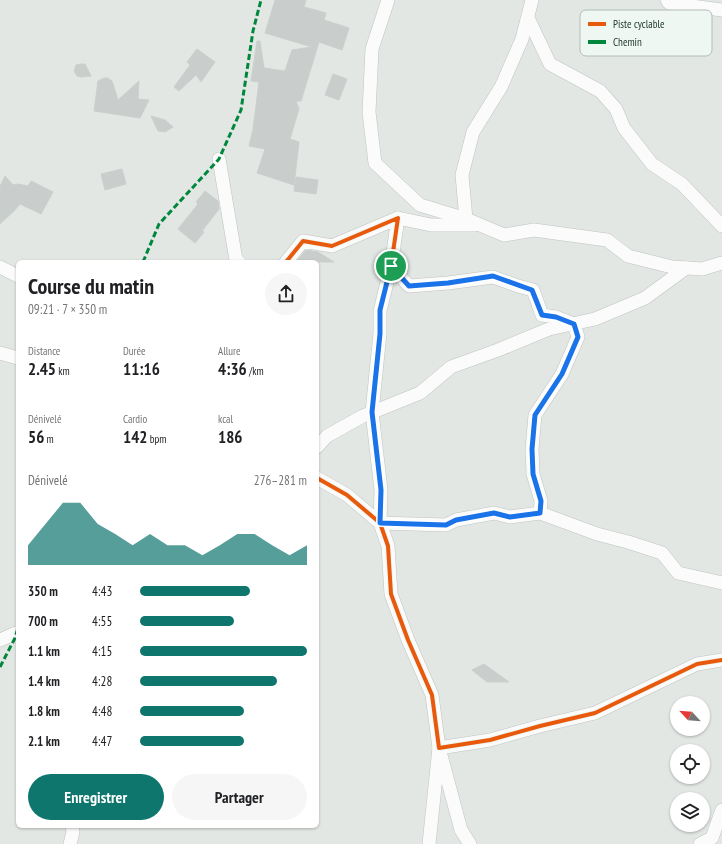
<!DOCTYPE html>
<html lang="fr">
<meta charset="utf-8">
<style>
:root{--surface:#fff;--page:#f6f6f6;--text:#202124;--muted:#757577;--accent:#0f766e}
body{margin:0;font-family:"PT Sans Narrow",sans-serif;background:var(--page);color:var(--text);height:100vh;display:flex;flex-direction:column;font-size:15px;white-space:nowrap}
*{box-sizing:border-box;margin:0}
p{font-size:13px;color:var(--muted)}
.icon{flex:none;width:22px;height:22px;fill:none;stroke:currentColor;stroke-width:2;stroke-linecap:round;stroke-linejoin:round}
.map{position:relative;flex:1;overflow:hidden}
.sheet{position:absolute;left:16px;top:260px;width:303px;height:568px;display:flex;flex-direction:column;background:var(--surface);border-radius:6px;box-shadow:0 1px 3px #0004}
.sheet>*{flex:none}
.needle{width:26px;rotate:296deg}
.tools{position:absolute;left:670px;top:696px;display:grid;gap:8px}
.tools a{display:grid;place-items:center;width:40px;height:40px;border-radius:50%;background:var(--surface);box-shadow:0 1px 3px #0004;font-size:20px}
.pin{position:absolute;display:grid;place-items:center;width:34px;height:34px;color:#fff;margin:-17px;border:2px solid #fff;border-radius:50%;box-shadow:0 1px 4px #0007}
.round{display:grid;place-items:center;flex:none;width:42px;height:42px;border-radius:21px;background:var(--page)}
.overview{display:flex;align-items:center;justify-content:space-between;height:68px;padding:0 12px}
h1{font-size:22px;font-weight:700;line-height:30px}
.metrics{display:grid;grid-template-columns:repeat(3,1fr);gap:6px;height:68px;padding:4px 12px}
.metrics div{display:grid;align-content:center}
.metrics b{font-size:17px;font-weight:700}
.metrics small{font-size:11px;font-weight:400}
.metrics p{font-size:11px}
.chart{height:112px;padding:8px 12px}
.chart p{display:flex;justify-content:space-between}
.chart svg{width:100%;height:72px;margin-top:4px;fill:var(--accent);opacity:.7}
.cta{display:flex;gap:8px;margin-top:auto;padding:8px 12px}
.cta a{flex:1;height:46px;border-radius:24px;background:var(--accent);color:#fff;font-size:16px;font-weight:700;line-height:46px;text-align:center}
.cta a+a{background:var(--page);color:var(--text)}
ul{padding:0 12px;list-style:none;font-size:13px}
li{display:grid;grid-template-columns:64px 48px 1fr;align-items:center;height:30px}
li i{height:10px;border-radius:5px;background:var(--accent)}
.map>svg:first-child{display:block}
.building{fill:#c9cecc;stroke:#cad0cd}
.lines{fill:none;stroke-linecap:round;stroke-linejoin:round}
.street-casing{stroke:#bfc4c1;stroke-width:14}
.street{stroke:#fbfbfb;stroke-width:13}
.quiet{stroke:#00873e;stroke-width:3;stroke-dasharray:6 3;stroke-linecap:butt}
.cycleway-casing{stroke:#eff7f2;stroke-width:6}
.cycleway{stroke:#e8590c;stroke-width:4}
.route-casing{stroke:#fff;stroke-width:8}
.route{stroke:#1a73e8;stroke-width:5}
.key{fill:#eff7f2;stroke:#b1beb8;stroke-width:1}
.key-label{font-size:11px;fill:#203a31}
</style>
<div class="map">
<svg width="722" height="844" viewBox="0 0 722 844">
<rect width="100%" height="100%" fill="#e2e7e4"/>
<!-- building -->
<g class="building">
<path d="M275,0H306L304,7L326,13L324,20L349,28L342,50L319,42L301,101H296L299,109L290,139L299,142L294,185L257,173L265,149L249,146L253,129L259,82L251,81L257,41H260L264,68L285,71L292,50L312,47L265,33Z"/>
<path d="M197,49L215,62L201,82L196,75L179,91L174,87L190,65L187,62Z"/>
<path d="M81,64H85L91,76L81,77L77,76L74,71L76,65Z"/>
<path d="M333,74L347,79L339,100L325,95Z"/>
<path d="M104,78H108L112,81L118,100L139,81L138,99L149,100L140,118L94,111L98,81Z"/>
<path d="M151,116L165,120L173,127L165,132L158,131Z"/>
<path d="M122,169L126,184L105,190L101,174Z"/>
<path d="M5,176L13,185L18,184L28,186L31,181L53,192L41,214L20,204L14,211L0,224V186Z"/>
<path d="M296,177L318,180L316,194L294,191Z"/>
<path d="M205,191L218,201L219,209L202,231L204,232L195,243L178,229L198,204L196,202Z"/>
<path d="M306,250L318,252L334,262H296Z"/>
<path d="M484,664L509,682H487L472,670Z"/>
</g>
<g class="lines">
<defs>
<g id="street">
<path d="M388,0L372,49L369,112L375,163L420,205L466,219L504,235L534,230L607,240L628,256L672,267L702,269L722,263"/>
<path d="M667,0L669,3L722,10"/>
<path d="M528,18L550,64L600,91L616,109L624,128L652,164L682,184L722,226"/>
<path d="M219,159L236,260L239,262"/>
<path d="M398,218L431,225H475"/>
<path d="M466,219L462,175L473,132L501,87L522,39L532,0"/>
<path d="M286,262L303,241L332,246L398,218L391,266L409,286L448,283L493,277L518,286L533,290L542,315L556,317L574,324L578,337L562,374L535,415L532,449L533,474L541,501L540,513L510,517L494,513L456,520L446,525L380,523L381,490L372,412L380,333V311L391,266"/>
<path d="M0,267L18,276"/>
<path d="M0,353L18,358"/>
<path d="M317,447L327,436L363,416L420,393L451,367L498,350L549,329L595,319L645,298L686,268"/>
<path d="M317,478L347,495L380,523L388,546L391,594L408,640L432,695L439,748L490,740L540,726L595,713L697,664L722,660"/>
<path d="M540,513L597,534L628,542L662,553L678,573L722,583"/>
<path d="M0,640L16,633"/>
<path d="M70,844L73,832L72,826"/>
<path d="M429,844L439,748L461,830L470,844"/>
<path d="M700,844L712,838L722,810"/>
</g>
</defs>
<!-- street casing -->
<use href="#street" class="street-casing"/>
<!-- street -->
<use href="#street" class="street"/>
<!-- quiet -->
<g class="quiet">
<path d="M143,262L159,224L219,159L241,110L253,31L261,0"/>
<path d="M0,667L15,638L18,628"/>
</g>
<defs>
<g id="cycleway">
<path d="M286,262L303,241L332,246L398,218L391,266L409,286L448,283L493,277L518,286L533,290L542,315L556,317L574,324L578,337L562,374L535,415L532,449L533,474L541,501L540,513L510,517L494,513L456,520L446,525L380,523L381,490L372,412L380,333V311L391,266"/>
<path d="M317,478L347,495L380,523L388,546L391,594L408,640L432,695L439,748L490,740L540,726L595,713L697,664L722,660"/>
</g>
</defs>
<!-- cycleway casing -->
<use href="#cycleway" class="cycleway-casing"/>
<!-- cycleway -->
<use href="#cycleway" class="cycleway"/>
</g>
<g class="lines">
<defs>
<path id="route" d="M391,266L409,286L448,283L493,276L532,290L542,315L556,317L574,324L578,337L562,374L535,415L532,449L533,474L541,501L540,513L510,517L494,513L456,520L446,525L380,523L381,490L372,412L380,334V310Z"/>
</defs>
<!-- route casing -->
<use href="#route" class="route-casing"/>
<!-- route -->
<use href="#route" class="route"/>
</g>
<!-- legend -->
<rect x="580" y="10" width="132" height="46" rx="6" class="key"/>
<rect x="588" y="22" width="18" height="4" fill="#e8590c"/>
<rect x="588" y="40" width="18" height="4" fill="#00873e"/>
<g class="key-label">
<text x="613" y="28">Piste cyclable</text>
<text x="613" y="46">Chemin</text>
</g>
</svg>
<div class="tools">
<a><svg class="needle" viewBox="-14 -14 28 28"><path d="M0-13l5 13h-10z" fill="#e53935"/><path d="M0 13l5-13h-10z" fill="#757577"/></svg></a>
<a><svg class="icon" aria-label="locate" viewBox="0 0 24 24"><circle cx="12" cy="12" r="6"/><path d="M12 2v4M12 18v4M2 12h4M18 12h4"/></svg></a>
<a><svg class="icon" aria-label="layers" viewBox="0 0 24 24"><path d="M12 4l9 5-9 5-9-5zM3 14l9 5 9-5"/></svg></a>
</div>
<div class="pin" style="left:391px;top:266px;background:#1e9e55"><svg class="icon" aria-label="arrive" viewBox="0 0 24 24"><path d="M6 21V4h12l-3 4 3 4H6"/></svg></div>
<section class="sheet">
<div class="overview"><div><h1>Course du matin</h1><p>09:21 · 7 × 350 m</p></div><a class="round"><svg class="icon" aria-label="share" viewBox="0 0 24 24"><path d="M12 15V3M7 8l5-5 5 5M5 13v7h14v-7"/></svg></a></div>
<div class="metrics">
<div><p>Distance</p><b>2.45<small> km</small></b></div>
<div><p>Durée</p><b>11:16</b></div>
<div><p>Allure</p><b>4:36<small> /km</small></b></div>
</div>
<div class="metrics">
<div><p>Dénivelé</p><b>56<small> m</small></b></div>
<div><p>Cardio</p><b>142<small> bpm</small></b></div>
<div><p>kcal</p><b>186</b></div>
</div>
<div class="chart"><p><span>Dénivelé</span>276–281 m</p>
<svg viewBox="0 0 160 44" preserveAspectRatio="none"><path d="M0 44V32L10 19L20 6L30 6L40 19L50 25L60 32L70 25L80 32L90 32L100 38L110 32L120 25L130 25L140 32L150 38L160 32V44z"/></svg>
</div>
<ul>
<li><b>350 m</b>4:43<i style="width:66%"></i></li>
<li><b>700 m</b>4:55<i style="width:56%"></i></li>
<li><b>1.1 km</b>4:15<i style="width:100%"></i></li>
<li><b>1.4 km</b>4:28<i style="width:82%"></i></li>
<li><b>1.8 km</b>4:48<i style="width:62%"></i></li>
<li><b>2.1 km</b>4:47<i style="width:62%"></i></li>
</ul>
<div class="cta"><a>Enregistrer</a><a>Partager</a></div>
</section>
</div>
